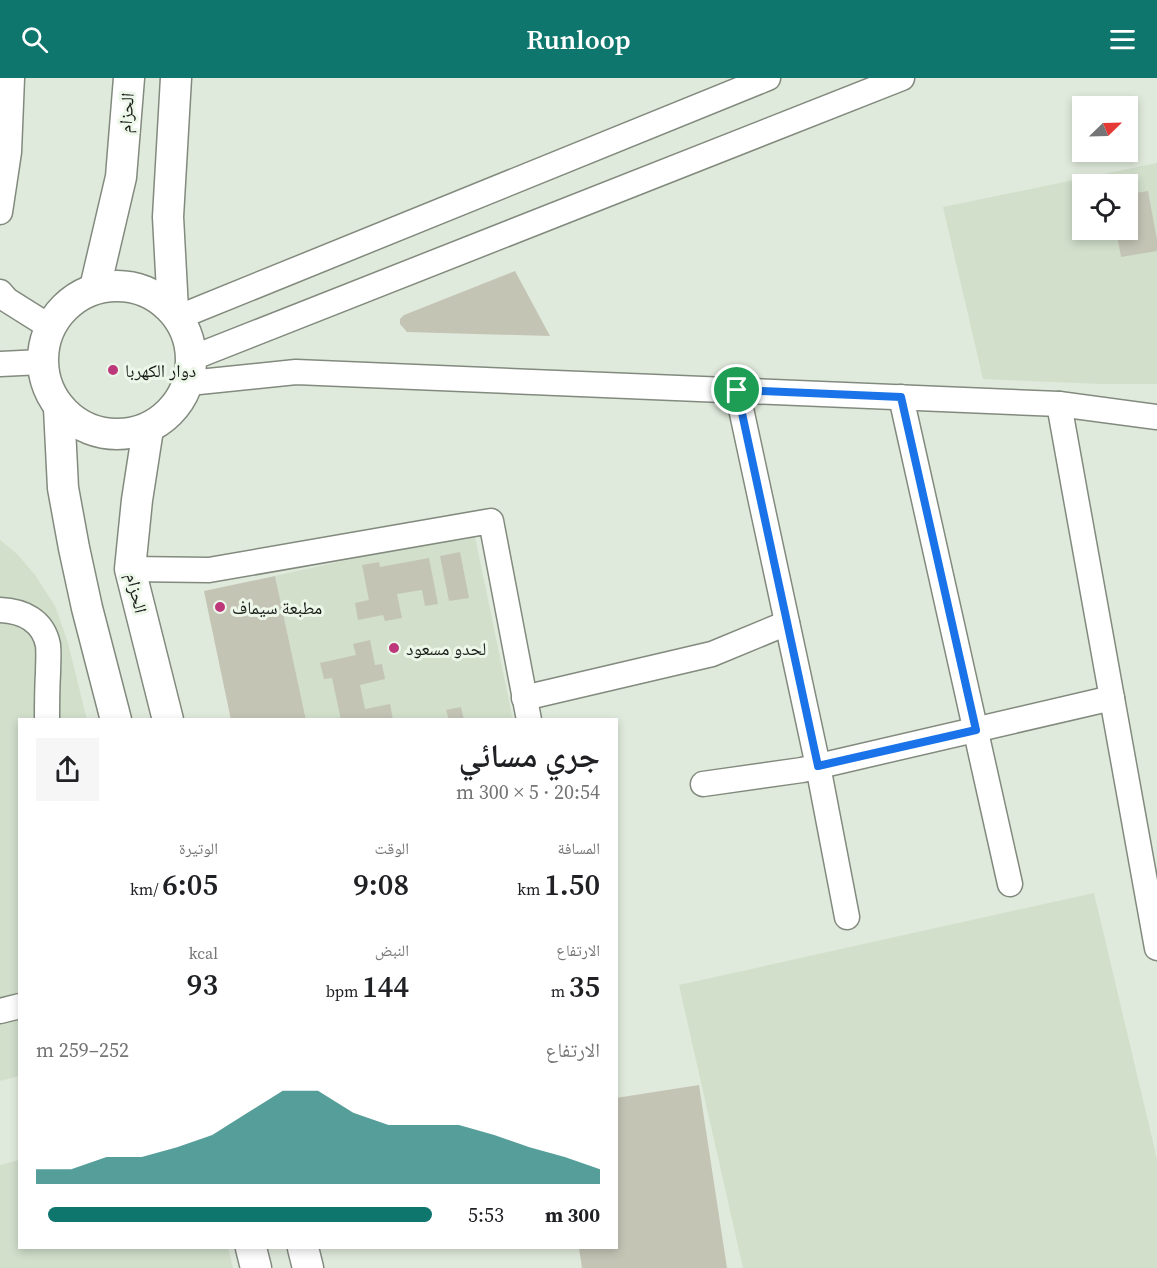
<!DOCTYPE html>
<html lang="ar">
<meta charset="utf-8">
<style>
:root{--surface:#fff;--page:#f6f6f6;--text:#202124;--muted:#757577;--accent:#0f766e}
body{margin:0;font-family:"Source Serif 4","Noto Naskh Arabic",serif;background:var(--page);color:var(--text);direction:rtl;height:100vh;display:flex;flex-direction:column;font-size:22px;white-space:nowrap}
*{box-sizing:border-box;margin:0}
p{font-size:20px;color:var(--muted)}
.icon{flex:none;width:33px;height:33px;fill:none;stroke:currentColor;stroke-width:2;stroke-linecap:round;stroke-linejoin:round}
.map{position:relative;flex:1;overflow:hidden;direction:ltr}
.details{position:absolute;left:18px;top:640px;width:600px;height:531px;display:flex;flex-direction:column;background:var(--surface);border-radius:0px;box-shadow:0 3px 9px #0003;direction:rtl}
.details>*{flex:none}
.needle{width:39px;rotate:67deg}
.fabs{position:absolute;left:1072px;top:18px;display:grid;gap:12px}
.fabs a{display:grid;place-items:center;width:66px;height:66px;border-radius:0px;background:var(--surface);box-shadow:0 3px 9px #0003;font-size:30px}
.pin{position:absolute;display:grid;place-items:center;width:51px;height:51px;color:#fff;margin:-26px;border:3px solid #fff;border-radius:50%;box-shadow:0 2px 6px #0007}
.round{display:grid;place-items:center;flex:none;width:63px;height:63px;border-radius:0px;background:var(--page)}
.overview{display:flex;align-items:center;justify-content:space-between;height:102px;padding:0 18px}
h1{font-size:33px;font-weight:600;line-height:45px}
.figures{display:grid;grid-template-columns:repeat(3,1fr);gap:9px;height:102px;padding:6px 18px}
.figures div{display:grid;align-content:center}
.figures b{font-size:30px;font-weight:600}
.figures small{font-size:16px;font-weight:400}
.figures p{font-size:16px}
.chart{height:168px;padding:12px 18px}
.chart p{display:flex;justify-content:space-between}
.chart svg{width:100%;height:108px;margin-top:6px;fill:var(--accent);opacity:.7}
ul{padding:0 18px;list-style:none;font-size:20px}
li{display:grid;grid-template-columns:96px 72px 1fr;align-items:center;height:45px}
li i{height:15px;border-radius:8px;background:var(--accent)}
header{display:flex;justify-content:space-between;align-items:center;height:78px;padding:0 18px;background:var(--accent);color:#fff;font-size:27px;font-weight:600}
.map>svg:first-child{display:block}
.built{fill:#d1dfcb;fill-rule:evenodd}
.building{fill:#c4c4b5}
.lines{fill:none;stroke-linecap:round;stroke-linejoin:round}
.minor-casing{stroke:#828a7e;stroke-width:27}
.major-casing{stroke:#828a7e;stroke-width:33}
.minor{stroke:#fff;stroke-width:24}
.major{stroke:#fff;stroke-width:30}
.route-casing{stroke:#fff;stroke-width:12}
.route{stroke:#1a73e8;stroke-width:8}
.poi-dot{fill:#bd387b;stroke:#edf7e9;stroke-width:2}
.labels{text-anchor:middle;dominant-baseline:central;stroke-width:6;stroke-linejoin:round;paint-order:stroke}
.street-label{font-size:18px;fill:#181b17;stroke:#edf7e9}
.poi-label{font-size:18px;fill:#181b17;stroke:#edf7e9;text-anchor:start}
</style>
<header><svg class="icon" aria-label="menu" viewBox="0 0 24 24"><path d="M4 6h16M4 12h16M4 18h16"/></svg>Runloop<svg class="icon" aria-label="search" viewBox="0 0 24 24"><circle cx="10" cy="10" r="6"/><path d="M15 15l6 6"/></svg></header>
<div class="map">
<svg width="1157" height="1190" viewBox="0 0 1157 1190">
<rect width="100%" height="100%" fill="#e0eadc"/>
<!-- built -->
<g class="built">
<path d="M1157,85V306H1102L983,301L943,129ZM1083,106H1128V152H1083Z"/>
<path d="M474,454L513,642H306L275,498Z"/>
<path d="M0,462L17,476L35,497L55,528L68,565L87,642H20L19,998L0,1003Z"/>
<path d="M1094,815L1157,1081V1190H743L679,907Z"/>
<path d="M19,1082L20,1170H228L233,1190H0V1087Z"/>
</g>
<!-- building -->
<g class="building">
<path d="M1148,113L1157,162V173L1121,179L1116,152H1128V116Z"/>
<path d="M515,193L550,258L407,254L400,246V241L404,237Z"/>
<path d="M460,474L469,520L449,523L440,478Z"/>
<path d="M429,480L438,526L425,528L422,512L397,516L402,540L385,543L383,537L358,542L355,525L369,522L362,487L379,484L380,489Z"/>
<path d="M275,498L306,642H231L204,513Z"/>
<path d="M370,562L375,587L382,586L385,601L360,607L365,631L390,626L393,642H341L332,600L324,601L320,585L356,577L353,566Z"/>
<path d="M461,629L464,642H449L446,632Z"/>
<path d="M699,1007L727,1190H582L579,1170H616V1020Z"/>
</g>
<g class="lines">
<defs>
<g id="minor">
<path d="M0,134L9,74L12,0"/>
<path d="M0,214L7,222L50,249"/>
<path d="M179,239L768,0"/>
<path d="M192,280L902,0"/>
<path d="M0,286L42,284"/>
<path d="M189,305L296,294L1059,326L1157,339"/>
<path d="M737,312L818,688L847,839"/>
<path d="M901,319L1010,806"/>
<path d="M1059,326L1157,870"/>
<path d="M130,491L209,492L491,443L529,642"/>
<path d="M0,532C23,533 43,542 48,567C49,576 48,586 48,595C47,611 47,626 47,642"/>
<path d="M524,620L712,576L787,545"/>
<path d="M703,706L802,692L1112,620"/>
<path d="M0,933L20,928"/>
</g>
<g id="major">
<circle cx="117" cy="282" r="74"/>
<path d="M95,210L121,99L129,0"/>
<path d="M173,232L168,139L176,0"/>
<path d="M59,330L63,410L74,470L87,530L116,642"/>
<path d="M148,351L137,422L130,491L168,642"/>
<path d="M251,1170L256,1190"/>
<path d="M303,1170L308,1190"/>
</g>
</defs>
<!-- minor casing -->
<use href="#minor" class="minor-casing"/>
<!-- major casing -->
<use href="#major" class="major-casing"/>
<!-- minor -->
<use href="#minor" class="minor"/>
<!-- major -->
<use href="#major" class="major"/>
</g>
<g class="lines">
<defs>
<path id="route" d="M737,312L901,319L976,652L818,688Z"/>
</defs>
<!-- route casing -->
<use href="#route" class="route-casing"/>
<!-- route -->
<use href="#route" class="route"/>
</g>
<!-- markers -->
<g class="poi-dot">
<circle cx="113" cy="292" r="6"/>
<circle cx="220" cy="529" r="6"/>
<circle cx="394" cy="570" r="6"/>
</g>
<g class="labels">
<!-- street labels -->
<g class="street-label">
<text transform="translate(126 35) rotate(-86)">الحزام</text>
<text transform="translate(137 515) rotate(77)">الحزام</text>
</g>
<!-- poi labels -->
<g class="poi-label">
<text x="125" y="292">دوار الكهربا</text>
<text x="232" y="529">مطبعة سيماف</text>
<text x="406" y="570">لحدو مسعود</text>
</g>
</g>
</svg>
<div class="fabs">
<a><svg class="needle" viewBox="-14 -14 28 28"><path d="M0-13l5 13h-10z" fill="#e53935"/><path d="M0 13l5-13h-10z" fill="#757577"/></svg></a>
<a><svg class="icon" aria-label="locate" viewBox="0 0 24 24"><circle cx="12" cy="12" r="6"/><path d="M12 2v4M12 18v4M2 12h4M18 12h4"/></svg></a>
</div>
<div class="pin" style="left:737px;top:312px;background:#1e9e55"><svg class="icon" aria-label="arrive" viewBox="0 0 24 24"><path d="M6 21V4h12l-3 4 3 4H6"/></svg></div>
<section class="details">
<div class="overview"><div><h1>جري مسائي</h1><p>20:54 · 5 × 300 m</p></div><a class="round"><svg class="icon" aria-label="share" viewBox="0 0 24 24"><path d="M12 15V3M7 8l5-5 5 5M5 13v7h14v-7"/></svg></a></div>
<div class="figures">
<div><p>المسافة</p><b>1.50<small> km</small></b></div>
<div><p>الوقت</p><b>9:08</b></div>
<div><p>الوتيرة</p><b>6:05<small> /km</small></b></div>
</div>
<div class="figures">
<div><p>الارتفاع</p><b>35<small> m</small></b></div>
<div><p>النبض</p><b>144<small> bpm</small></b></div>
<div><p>kcal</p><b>93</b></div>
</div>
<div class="chart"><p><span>الارتفاع</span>252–259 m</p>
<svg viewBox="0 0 160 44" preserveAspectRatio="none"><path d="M0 44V38L10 38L20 33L30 33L40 29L50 24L60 15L70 6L80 6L90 15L100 20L110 20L120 20L130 24L140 29L150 33L160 38V44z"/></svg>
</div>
<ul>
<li><b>300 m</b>5:53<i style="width:97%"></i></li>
</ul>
</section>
</div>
